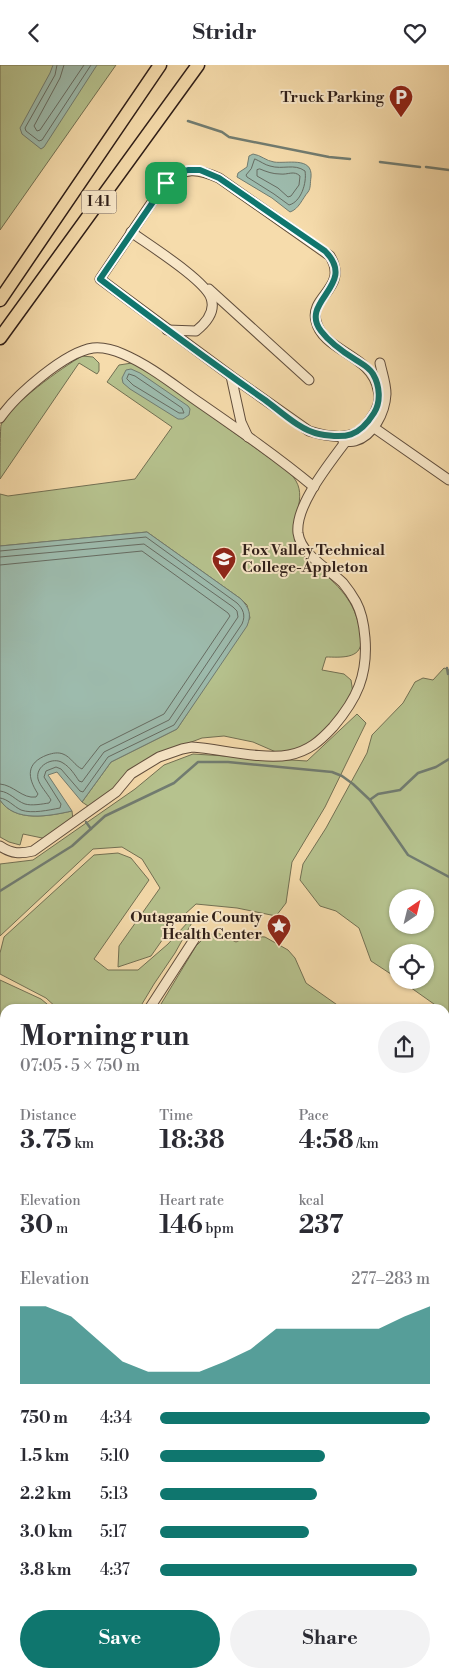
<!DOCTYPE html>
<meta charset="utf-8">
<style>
:root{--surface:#fff;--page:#f2f2f3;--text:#2b2b33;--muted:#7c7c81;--accent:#0f766e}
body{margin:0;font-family:"Libre Bodoni",serif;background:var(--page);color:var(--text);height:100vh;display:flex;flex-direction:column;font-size:19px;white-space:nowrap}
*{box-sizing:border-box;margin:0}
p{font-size:16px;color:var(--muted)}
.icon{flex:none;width:28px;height:28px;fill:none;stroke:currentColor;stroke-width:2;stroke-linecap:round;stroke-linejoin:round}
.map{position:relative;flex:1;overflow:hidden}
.side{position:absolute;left:0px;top:939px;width:450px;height:674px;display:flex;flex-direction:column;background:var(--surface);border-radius:15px 15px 0 0;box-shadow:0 1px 4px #0004}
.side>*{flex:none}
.needle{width:32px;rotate:35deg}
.tools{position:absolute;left:389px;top:824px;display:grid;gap:10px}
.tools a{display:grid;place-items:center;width:45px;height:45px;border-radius:50%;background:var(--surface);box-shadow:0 1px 4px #0004;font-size:25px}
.pin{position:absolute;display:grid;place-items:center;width:42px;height:42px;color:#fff;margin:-21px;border-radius:10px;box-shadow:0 2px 8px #0006}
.round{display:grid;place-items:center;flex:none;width:52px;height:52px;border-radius:26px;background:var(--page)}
.headline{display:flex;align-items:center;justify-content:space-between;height:85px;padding:0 20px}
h1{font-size:28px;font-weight:800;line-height:38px}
.metrics{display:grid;grid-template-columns:repeat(3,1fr);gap:8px;height:85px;padding:5px 20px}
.metrics div{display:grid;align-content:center}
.metrics b{font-size:25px;font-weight:800}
.metrics small{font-size:14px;font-weight:400}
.metrics p{font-size:14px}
.chart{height:140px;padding:10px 20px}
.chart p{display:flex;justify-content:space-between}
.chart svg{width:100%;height:90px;margin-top:5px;fill:var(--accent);opacity:.7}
.cta{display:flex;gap:10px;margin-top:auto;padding:10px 20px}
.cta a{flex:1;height:58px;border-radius:30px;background:var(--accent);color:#fff;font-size:20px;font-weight:800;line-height:58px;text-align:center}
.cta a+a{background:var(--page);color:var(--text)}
ul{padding:0 20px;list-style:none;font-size:16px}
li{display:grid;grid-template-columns:80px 60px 1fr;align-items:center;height:38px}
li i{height:12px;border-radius:6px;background:var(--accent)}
header{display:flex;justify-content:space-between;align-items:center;height:65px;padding:0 20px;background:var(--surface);font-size:22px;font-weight:800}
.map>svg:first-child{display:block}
.green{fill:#b6c28e;stroke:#727053;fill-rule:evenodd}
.water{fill:#9dbbad;stroke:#717c71}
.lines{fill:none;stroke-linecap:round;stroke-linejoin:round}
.shore{stroke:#666c62;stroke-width:1}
.stream{stroke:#717c71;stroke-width:2.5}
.minor-casing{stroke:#614e3d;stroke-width:11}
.major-casing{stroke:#2f1e18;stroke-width:12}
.highway-casing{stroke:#2f1e18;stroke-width:15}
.minor{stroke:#f9e8c9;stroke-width:9}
.major{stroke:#f6dcac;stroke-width:10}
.highway{stroke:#f6dcac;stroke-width:12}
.rail{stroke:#2f1e18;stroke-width:2.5;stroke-dasharray:9 9;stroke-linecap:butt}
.route-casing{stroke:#fff;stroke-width:10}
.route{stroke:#0f766e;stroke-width:6}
.labels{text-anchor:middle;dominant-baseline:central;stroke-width:4;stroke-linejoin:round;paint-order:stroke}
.shield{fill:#f9e8c9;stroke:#6c5b4d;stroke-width:1}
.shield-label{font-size:14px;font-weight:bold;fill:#2f1e18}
.poi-label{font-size:15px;font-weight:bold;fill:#2f1e18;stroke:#f9e8c9;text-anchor:end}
</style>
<header><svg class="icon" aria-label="back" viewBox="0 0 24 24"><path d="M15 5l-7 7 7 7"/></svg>Stridr<svg class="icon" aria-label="heart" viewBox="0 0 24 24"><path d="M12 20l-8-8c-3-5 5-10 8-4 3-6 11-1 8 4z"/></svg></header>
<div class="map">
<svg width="449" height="1612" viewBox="0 0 449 1612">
<rect width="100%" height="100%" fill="#f6dcac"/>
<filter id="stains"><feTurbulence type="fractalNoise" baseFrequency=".004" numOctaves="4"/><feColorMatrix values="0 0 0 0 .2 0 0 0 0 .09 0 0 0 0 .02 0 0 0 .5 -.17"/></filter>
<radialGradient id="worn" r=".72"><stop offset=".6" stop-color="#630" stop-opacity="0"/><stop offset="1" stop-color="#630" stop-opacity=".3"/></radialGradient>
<!-- green -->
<g class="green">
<path d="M0,0H116L0,165Z"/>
<path d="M82,291L93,292L99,298V306L97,309L79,298L0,414C0,404 0,367 1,360C9,340 63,302 82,291Z"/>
<path d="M132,298L148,306L282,402C287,406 293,410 296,416C308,436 286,461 298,483C303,490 310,496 317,502C342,524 358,539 361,575C362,595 339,592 326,592L322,605L344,609L351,615L353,628L346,639L321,670L308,679L290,687H276L253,677L224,671L202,673L154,691L91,743L82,737L111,697L177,664L250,553L247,540L241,534L147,467L0,481V429L8,431L135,414L172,362L107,317L119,300Z"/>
<path d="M444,603L449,605V949L445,947V944H441L400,915H425V888H398L397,913L371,896L359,863L336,846L320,841L300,815L303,799L326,763L367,688L372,670L403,638L415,617L423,613L433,615ZM398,832H425V860H398Z"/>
<path d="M357,649L366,658L325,742L292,797L286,838L276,851L237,843L196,839L172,861L151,891L118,902L119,881L160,823L142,794L122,782L93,784L0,871V799L33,795L135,724L164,700L193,689L307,696Z"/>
<path d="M0,735C15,758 49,751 72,746L73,755L47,774L23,769L20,780L9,777L0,772Z"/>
<path d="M118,788L131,793L149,815L94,894L108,905H138L168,879L199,845L175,888L154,919L139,944H58L46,933L0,909V888L4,872L94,790Z"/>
<path d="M218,868L236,877L248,871L265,872L288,885L295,893L306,918L343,944H158L196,881L207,870Z"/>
<path d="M0,915L41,934L53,944H5V1018L0,985Z"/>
<path d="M0,1071L5,1096V1139L0,1118Z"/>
<path d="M5,1191V1233C0,1219 0,1205 5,1191Z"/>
</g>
<!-- water -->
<g class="water">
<path d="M53,0H97L44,82L41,84L22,69L20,63L50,8Z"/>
<path d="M253,89C261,90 266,96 274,97C286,99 313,91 311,112C310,118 311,123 308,127C302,134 299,144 290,147L272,133L237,112L238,108L247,102L249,91Z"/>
<path d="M131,304L140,308L188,341L190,344L189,350L183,354H178L130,324L123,318L122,313L126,305Z"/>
<path d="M147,467L241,534C249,543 252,549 247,561L177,664L111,697L82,737L57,707L48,710L72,746C49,751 15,758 0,735V481Z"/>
</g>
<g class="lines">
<!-- shore -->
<g class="shore">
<path d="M57,0L55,10L25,63L26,66L39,76L42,75L91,0"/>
<path d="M64,0L60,13L34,61L37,66L40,65L84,0"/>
<path d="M255,94C260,96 265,100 270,101C283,105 294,98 305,106C307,118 301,137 289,140L274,129L247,112L246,110L251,104Z"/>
<path d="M260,104C267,107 273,109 280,109C288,110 294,105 300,111L299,120L291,131L288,132L278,123L257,111V105Z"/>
<path d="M129,309L135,311L182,343L184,348H179L133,320L127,314Z"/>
<path d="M0,486L146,472L237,538C243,544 246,550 242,559L174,660L108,692L83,727L80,726L61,704L56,702L46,706L44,712L61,739L60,743C49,745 32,749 21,745C13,741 8,734 0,733"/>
<path d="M0,492L144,479L233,542L237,546L238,552L169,655L104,687L82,717L79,716C75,710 70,702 63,698C53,691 35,701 38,714C40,721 47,728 51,735L49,738C42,739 32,741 25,739C16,736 10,727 0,726"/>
<path d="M0,500L142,486L228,548L230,551L164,649L100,681L82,704C75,701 71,692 63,689C58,687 53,688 47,690C26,698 27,712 38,729L36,732C22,734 14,720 0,719"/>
</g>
<!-- stream -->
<g class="stream">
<path d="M188,56L222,67L229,72L329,92L350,94"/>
<path d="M380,97L420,102"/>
<path d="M426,102L449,105"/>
<path d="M447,603L448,609"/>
<path d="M371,734L378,729L400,725L418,708L436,702L449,694"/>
<path d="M86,757L91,764"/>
<path d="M0,826L72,781L105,751L174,718L198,697H228L332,707L342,711L353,719L370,735L408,790L449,812"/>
</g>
<defs>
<g id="minor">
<path d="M131,167C149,180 205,215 211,233C216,247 206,258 196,266L167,265"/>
<path d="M209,224L309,315"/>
<path d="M231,311L309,366C322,370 341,374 354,369C365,364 369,356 375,347C379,340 380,332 378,325C372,289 323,287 316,256C309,231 349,223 330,191L219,113C197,103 185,102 165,118L100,214L231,311L241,357L248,372"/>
<path d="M0,353C16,330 65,287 93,283C103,282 114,285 123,289C151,301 175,321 200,338C239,365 278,392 314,422"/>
<path d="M373,362L449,415"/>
<path d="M343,376C346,376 351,377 355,376C373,371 385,348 386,329C386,318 382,308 380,298"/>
<path d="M0,781C12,789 20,789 33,786L116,727L131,709L159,692L182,684L192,682C220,684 263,695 289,690C309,686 320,676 333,662C357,634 368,610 365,573C364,560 362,548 356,537C352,530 348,524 343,518C329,504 301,490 298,468C295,440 330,398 346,376"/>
<path d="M149,944L197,870"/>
<path d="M445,1326L449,1328"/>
<path d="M445,1380L449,1374"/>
</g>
<g id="major">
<path d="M445,1151L449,1145"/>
<path d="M445,1171L449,1165"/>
<path d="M0,1280L5,1283"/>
<path d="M0,1297L5,1300"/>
<path d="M445,1588L449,1591"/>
<path d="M148,1612L149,1608"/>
<path d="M162,1612L165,1608"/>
</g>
<g id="highway">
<path d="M0,235L160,0"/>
<path d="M0,273L198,0"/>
</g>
</defs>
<!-- minor casing -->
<use href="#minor" class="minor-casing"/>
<!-- major casing -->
<use href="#major" class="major-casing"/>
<!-- highway casing -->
<use href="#highway" class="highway-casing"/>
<!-- minor -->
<use href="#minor" class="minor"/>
<!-- major -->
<use href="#major" class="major"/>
<!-- highway -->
<use href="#highway" class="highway"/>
<!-- rail -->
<g class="rail">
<path d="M0,1036L5,1063"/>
<path d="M102,1608L103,1612"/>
</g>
</g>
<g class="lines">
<defs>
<path id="route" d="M188,105H200L219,113L325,186C359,220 298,236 321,266C330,278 343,287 356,295C362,299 369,302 373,309C380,321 381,337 374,348C359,372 346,374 319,369C301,366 280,346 265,335C209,296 154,255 100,214L166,118L176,109Z"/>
</defs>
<!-- route casing -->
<use href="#route" class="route-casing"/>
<!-- route -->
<use href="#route" class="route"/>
</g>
<!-- icons -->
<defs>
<symbol id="parking-pin" viewBox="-11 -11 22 30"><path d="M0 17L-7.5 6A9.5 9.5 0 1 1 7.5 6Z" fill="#8f2418" stroke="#f9e8c9"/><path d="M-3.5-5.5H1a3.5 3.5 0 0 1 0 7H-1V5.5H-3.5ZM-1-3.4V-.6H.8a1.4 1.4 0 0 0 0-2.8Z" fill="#fff"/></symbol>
<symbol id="university-pin" viewBox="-11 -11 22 30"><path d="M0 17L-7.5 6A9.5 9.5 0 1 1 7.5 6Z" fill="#8f2418" stroke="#f9e8c9"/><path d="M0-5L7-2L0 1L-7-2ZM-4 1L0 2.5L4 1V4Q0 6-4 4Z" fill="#fff"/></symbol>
<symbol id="sight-pin" viewBox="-11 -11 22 30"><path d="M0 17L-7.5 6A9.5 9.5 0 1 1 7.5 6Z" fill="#8f2418" stroke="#f9e8c9"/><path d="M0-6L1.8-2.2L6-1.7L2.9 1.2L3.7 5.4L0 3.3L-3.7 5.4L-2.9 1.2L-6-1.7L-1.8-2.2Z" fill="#fff"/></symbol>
</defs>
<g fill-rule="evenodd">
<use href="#parking-pin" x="387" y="18" width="28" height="38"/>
<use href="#university-pin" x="210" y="480" width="28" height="38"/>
<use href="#sight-pin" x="265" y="847" width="28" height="38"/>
</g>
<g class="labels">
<!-- shield labels -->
<rect class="shield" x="81.5" y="125.5" width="35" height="23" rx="4"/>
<g class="shield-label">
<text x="99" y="137">I 41</text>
</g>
<!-- poi labels -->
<g class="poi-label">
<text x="384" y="32">Truck Parking</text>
<text x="242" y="485" text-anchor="start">Fox Valley Technical<tspan x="242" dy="17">College-Appleton</tspan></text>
<text x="262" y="852">Outagamie County<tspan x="262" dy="17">Health Center</tspan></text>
</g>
</g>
<rect width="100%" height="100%" filter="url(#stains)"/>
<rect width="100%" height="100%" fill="url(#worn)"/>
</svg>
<div class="tools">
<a><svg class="needle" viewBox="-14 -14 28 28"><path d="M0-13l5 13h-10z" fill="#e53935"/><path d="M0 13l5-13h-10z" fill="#7c7c81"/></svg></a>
<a><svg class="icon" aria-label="locate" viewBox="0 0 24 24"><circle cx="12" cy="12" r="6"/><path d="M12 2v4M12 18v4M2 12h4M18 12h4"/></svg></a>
</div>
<div class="pin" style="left:166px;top:118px;background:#1e9e55"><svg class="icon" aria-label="arrive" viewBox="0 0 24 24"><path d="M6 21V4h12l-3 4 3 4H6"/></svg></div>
<section class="side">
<div class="headline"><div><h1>Morning run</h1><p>07:05 · 5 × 750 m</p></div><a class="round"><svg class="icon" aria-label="share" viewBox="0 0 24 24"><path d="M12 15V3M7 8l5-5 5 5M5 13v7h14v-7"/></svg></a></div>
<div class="metrics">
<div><p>Distance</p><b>3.75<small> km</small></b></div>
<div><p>Time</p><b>18:38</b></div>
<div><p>Pace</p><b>4:58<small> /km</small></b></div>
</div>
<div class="metrics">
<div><p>Elevation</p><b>30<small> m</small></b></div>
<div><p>Heart rate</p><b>146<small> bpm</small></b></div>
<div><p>kcal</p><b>237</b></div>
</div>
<div class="chart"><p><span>Elevation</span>277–283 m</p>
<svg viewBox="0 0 160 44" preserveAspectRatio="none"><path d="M0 44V6L10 6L20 11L30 22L40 33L50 38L60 38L70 38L80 33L90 27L100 17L110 17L120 17L130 17L140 17L150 11L160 6V44z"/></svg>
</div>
<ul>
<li><b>750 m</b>4:34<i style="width:100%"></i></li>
<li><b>1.5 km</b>5:10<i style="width:61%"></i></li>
<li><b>2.2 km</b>5:13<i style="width:58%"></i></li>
<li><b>3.0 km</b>5:17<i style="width:55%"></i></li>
<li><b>3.8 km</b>4:37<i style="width:95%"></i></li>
</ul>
<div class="cta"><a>Save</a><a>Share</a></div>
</section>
</div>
